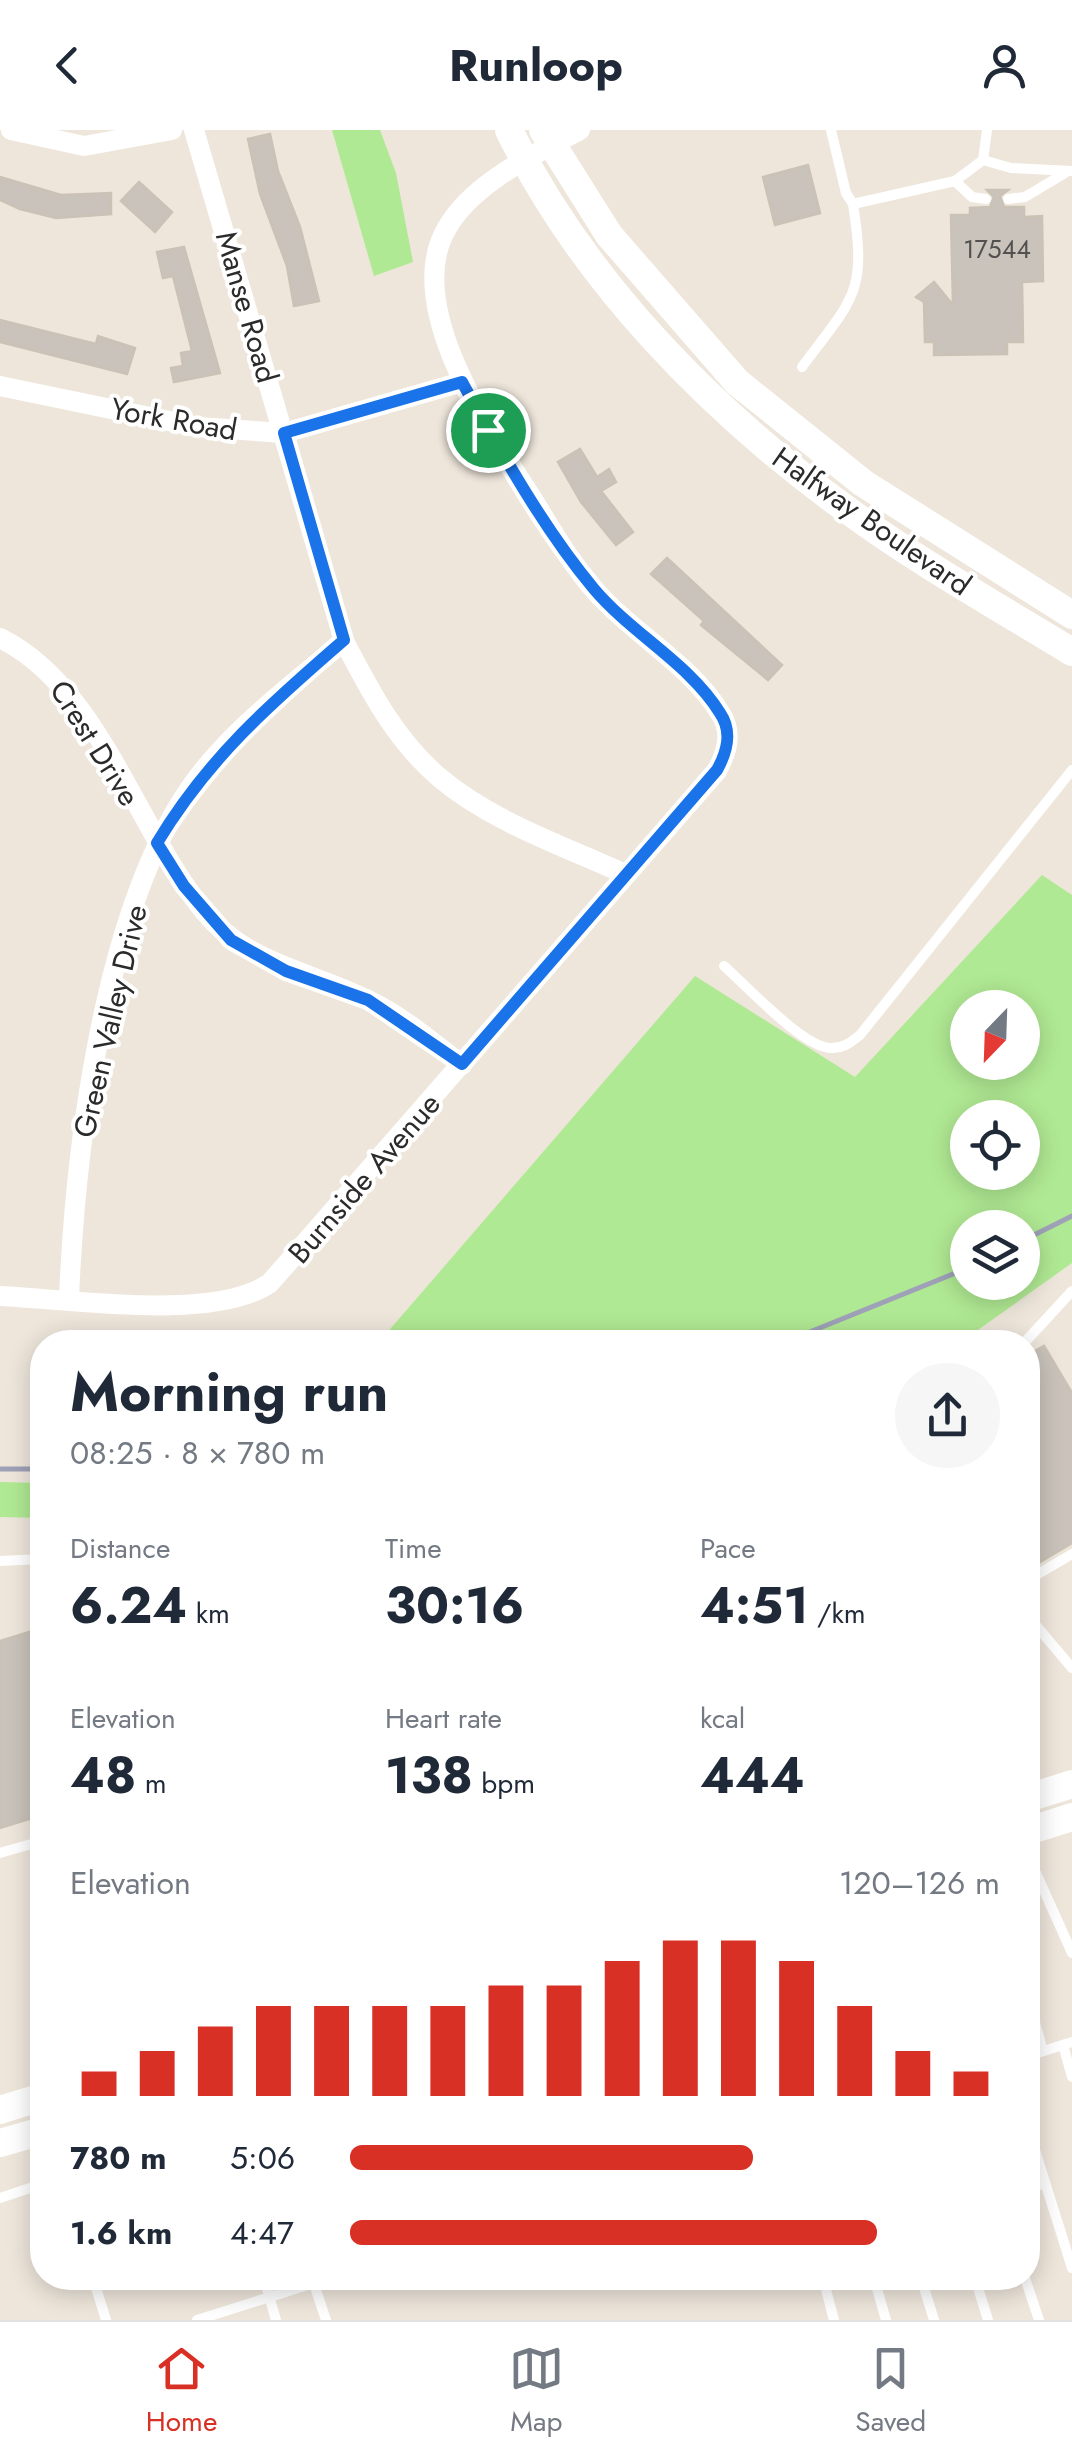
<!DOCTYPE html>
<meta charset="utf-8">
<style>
:root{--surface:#fff;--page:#f6f6f7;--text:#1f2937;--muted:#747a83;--line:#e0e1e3;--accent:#d93025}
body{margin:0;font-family:Jost,sans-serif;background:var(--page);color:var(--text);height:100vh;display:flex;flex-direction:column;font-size:38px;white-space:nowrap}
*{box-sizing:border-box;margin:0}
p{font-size:32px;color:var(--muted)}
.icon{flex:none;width:55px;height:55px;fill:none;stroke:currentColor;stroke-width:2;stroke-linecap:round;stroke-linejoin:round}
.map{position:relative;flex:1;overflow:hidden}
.details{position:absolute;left:30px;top:1200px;width:1010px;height:960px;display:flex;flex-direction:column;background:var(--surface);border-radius:40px;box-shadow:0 5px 25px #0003}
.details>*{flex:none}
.needle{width:65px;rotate:203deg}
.controls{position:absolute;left:950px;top:860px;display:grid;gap:20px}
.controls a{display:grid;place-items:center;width:90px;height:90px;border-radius:50%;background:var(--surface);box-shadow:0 5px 25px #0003;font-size:50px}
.pin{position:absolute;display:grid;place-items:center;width:85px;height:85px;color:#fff;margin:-42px;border:5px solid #fff;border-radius:50%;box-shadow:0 2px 10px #0007}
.round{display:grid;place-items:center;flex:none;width:105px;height:105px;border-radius:52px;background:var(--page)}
.headline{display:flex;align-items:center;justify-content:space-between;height:170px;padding:0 40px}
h1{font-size:55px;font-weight:700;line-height:75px}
.stats{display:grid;grid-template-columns:repeat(3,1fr);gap:15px;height:170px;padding:10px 40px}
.stats div{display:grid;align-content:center}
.stats b{font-size:50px;font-weight:700}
.stats small{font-size:28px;font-weight:400}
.stats p{font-size:28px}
.chart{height:280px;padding:20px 40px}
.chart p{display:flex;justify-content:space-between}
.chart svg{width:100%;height:180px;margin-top:10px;stroke:var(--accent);stroke-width:6}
ul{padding:0 40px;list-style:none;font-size:32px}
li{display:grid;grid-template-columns:160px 120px 1fr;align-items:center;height:75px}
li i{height:25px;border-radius:12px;background:var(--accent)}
header{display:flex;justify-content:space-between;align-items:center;height:130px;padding:0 40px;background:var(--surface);font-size:45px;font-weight:700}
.tabs{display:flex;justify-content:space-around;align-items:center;height:140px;border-top:2px solid var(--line);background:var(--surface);font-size:28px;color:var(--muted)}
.tabs a{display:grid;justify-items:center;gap:5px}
.tabs .active{color:var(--accent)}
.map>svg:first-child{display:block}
.green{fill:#b0e993;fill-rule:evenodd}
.building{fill:#c9c3bb;stroke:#cac2b5;stroke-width:2.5}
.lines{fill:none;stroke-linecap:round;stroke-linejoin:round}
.lane{stroke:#fff;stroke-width:10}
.street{stroke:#fff;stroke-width:20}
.secondary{stroke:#fff;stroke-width:28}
.rail{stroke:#9ea1b7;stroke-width:5}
.route-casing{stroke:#fff;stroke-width:20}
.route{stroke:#1a73e8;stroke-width:12}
.labels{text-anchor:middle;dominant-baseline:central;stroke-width:8;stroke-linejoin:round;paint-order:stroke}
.number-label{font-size:25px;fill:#52514f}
.street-label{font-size:30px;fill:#2b2b2b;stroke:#fff}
</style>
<header><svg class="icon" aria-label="back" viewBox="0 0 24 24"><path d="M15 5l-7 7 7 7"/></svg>Runloop<svg class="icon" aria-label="person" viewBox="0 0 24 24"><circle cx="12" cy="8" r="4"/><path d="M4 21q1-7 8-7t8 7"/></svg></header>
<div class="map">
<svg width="1072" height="2190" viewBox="0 0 1072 2190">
<rect width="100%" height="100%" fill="#eee6db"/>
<!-- green -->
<g class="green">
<path d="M332,0H380L396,43L413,132L374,146Z"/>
<path d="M1042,745L1072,765V1133L961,1212H379L695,846L855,947ZM968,878H1022V932H968ZM968,988H1022V1042H968ZM968,1098H1022V1152H968Z"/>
<path d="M0,1352L42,1353V1388L0,1387Z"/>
</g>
<!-- building -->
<g class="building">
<path d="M270,4L278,41L300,97L319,171L294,176L287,136L260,64L248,9Z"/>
<path d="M808,35L820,83L775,95L763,47Z"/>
<path d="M0,47L61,65L111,63V84L56,88L20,79L0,70Z"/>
<path d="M139,52L172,82L155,102L121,71Z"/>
<path d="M987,60H1008L1000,66L1004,77H1024V87L1042,86L1043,151L1022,152L1023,212H1007V224L934,225V212H925L924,172L916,167L934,152L953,175L951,85H970V78L990,77L994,67Z"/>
<path d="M184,117L220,243L174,252L171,238L183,236L181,223L192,221L173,146L163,148L157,122Z"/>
<path d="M0,190L96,214L98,206L135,218L127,244L0,212Z"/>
<path d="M580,319L597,347L609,339L616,352L601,361L633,402L616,415L581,372L558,332Z"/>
<path d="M667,428L782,535L768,550L701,495L704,491L651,444Z"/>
<path d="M1044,1216L1072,1263V1413L1028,1439V1225Z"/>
<path d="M42,1498V1685L0,1698V1511Z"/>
</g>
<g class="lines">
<!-- lane -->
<g class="lane">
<path d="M831,0L846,63L853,74L955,51L983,30L987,0"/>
<path d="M983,30L1011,38L1072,41"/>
<path d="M955,51L972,67L986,69"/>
<path d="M1008,69L1025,67L1065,43"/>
<path d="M802,237C854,167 867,164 853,74"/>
<path d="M724,836C746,855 804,919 832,918C844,918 851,912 860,905L1072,640"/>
<path d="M1025,1212L1072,1161"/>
<path d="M0,1431L42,1429"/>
<path d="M1028,1450L1072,1424"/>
<path d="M1028,1486L1072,1538"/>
<path d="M0,1723L42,1711"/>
<path d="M1028,1725L1072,1823"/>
<path d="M1028,1868L1043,1921"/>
<path d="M1063,1915L1072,1947"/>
<path d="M1028,1926L1072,1912"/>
<path d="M1028,1998L1072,2138"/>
<path d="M1028,2059L1045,2053"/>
<path d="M0,2068L42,2054"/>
<path d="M93,2148L106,2190"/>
<path d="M264,2148L276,2190"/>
<path d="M312,2148L326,2190"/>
<path d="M823,2148L834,2190"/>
<path d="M874,2148L886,2190"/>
<path d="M921,2148L934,2190"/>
<path d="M975,2148L988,2190"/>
<path d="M1025,2148L1039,2190"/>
<path d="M197,2190L330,2148"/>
</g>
<!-- street -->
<g class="street">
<path d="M11,0L84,16L172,0"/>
<path d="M194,0L344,511C370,561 396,611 440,648C492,692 564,716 625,744"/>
<path d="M0,256L198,297L284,303L462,252"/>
<path d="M0,508C99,557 135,696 203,780C247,835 308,840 368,870C402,886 432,912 462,935"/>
<path d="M0,1166C70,1169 214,1192 270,1153L717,641C727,622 733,603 721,584C692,535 634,504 596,462C571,434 552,400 532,368C491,304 401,175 447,98C473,52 536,24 580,0"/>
<path d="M69,1169C75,1020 103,790 186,664C226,603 290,557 344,511"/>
</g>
<!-- secondary -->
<g class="secondary">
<path d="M509,0C583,151 711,281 846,379C918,432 997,476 1072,522"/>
<path d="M543,0L609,105L737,252L863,353L1072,485"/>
<path d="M1028,1668L1072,1654"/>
<path d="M1028,1701L1072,1687"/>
<path d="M0,1980L42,1967"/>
<path d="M0,2013L42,2001"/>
</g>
<!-- rail -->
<g class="rail">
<path d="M1022,1111L1072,1086"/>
<path d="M785,1212L968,1138"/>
<path d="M0,1339H42"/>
</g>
</g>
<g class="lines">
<defs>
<path id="route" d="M462,252C501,322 543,398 594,459C632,504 690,534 720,583C733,602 727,622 717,640L462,934L368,870L286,841L231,810L184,756L157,713C208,628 270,574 344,510L284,303Z"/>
</defs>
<!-- route casing -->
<use href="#route" class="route-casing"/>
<!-- route -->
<use href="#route" class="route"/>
</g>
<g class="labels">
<!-- number labels -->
<g class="number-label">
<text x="997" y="119">17544</text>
</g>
<!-- street labels -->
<g class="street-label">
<text transform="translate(247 177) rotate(74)">Manse Road</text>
<text transform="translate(174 289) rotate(10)">York Road</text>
<text transform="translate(872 391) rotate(35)">Halfway Boulevard</text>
<text transform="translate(95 613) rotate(58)">Crest Drive</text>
<text transform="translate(110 891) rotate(-77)">Green Valley Drive</text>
<text transform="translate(364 1048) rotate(-49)">Burnside Avenue</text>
</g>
</g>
</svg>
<div class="controls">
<a><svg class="needle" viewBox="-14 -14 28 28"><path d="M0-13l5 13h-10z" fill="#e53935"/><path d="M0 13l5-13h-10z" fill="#747a83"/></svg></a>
<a><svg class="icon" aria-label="locate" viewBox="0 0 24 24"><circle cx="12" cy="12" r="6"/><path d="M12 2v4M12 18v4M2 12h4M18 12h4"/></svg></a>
<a><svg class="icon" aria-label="layers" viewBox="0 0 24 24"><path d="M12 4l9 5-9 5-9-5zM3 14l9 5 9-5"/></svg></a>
</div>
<div class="pin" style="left:488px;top:300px;background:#1e9e55"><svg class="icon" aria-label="arrive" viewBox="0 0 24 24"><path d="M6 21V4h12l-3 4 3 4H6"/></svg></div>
<section class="details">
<div class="headline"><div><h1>Morning run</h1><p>08:25 · 8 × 780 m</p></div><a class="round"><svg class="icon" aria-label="share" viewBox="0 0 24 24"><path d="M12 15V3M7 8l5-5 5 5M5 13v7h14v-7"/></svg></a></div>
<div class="stats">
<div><p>Distance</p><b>6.24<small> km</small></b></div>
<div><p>Time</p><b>30:16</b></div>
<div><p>Pace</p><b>4:51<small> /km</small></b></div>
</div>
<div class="stats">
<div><p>Elevation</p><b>48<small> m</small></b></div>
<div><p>Heart rate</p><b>138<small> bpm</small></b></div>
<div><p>kcal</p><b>444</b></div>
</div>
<div class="chart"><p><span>Elevation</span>120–126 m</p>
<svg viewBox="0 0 160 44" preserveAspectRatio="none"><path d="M5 44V38M15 44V33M25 44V27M35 44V22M45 44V22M55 44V22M65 44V22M75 44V17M85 44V17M95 44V11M105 44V6M115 44V6M125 44V11M135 44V22M145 44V33M155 44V38"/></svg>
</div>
<ul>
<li><b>780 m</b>5:06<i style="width:62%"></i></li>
<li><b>1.6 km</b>4:47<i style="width:81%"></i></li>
</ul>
</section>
</div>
<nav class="tabs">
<a class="active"><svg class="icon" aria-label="home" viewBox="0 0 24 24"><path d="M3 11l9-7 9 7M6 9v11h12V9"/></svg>Home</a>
<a><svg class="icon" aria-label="map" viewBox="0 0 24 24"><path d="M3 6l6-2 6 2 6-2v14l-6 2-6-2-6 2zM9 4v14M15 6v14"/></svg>Map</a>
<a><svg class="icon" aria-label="saved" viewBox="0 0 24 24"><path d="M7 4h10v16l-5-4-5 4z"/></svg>Saved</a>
</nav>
